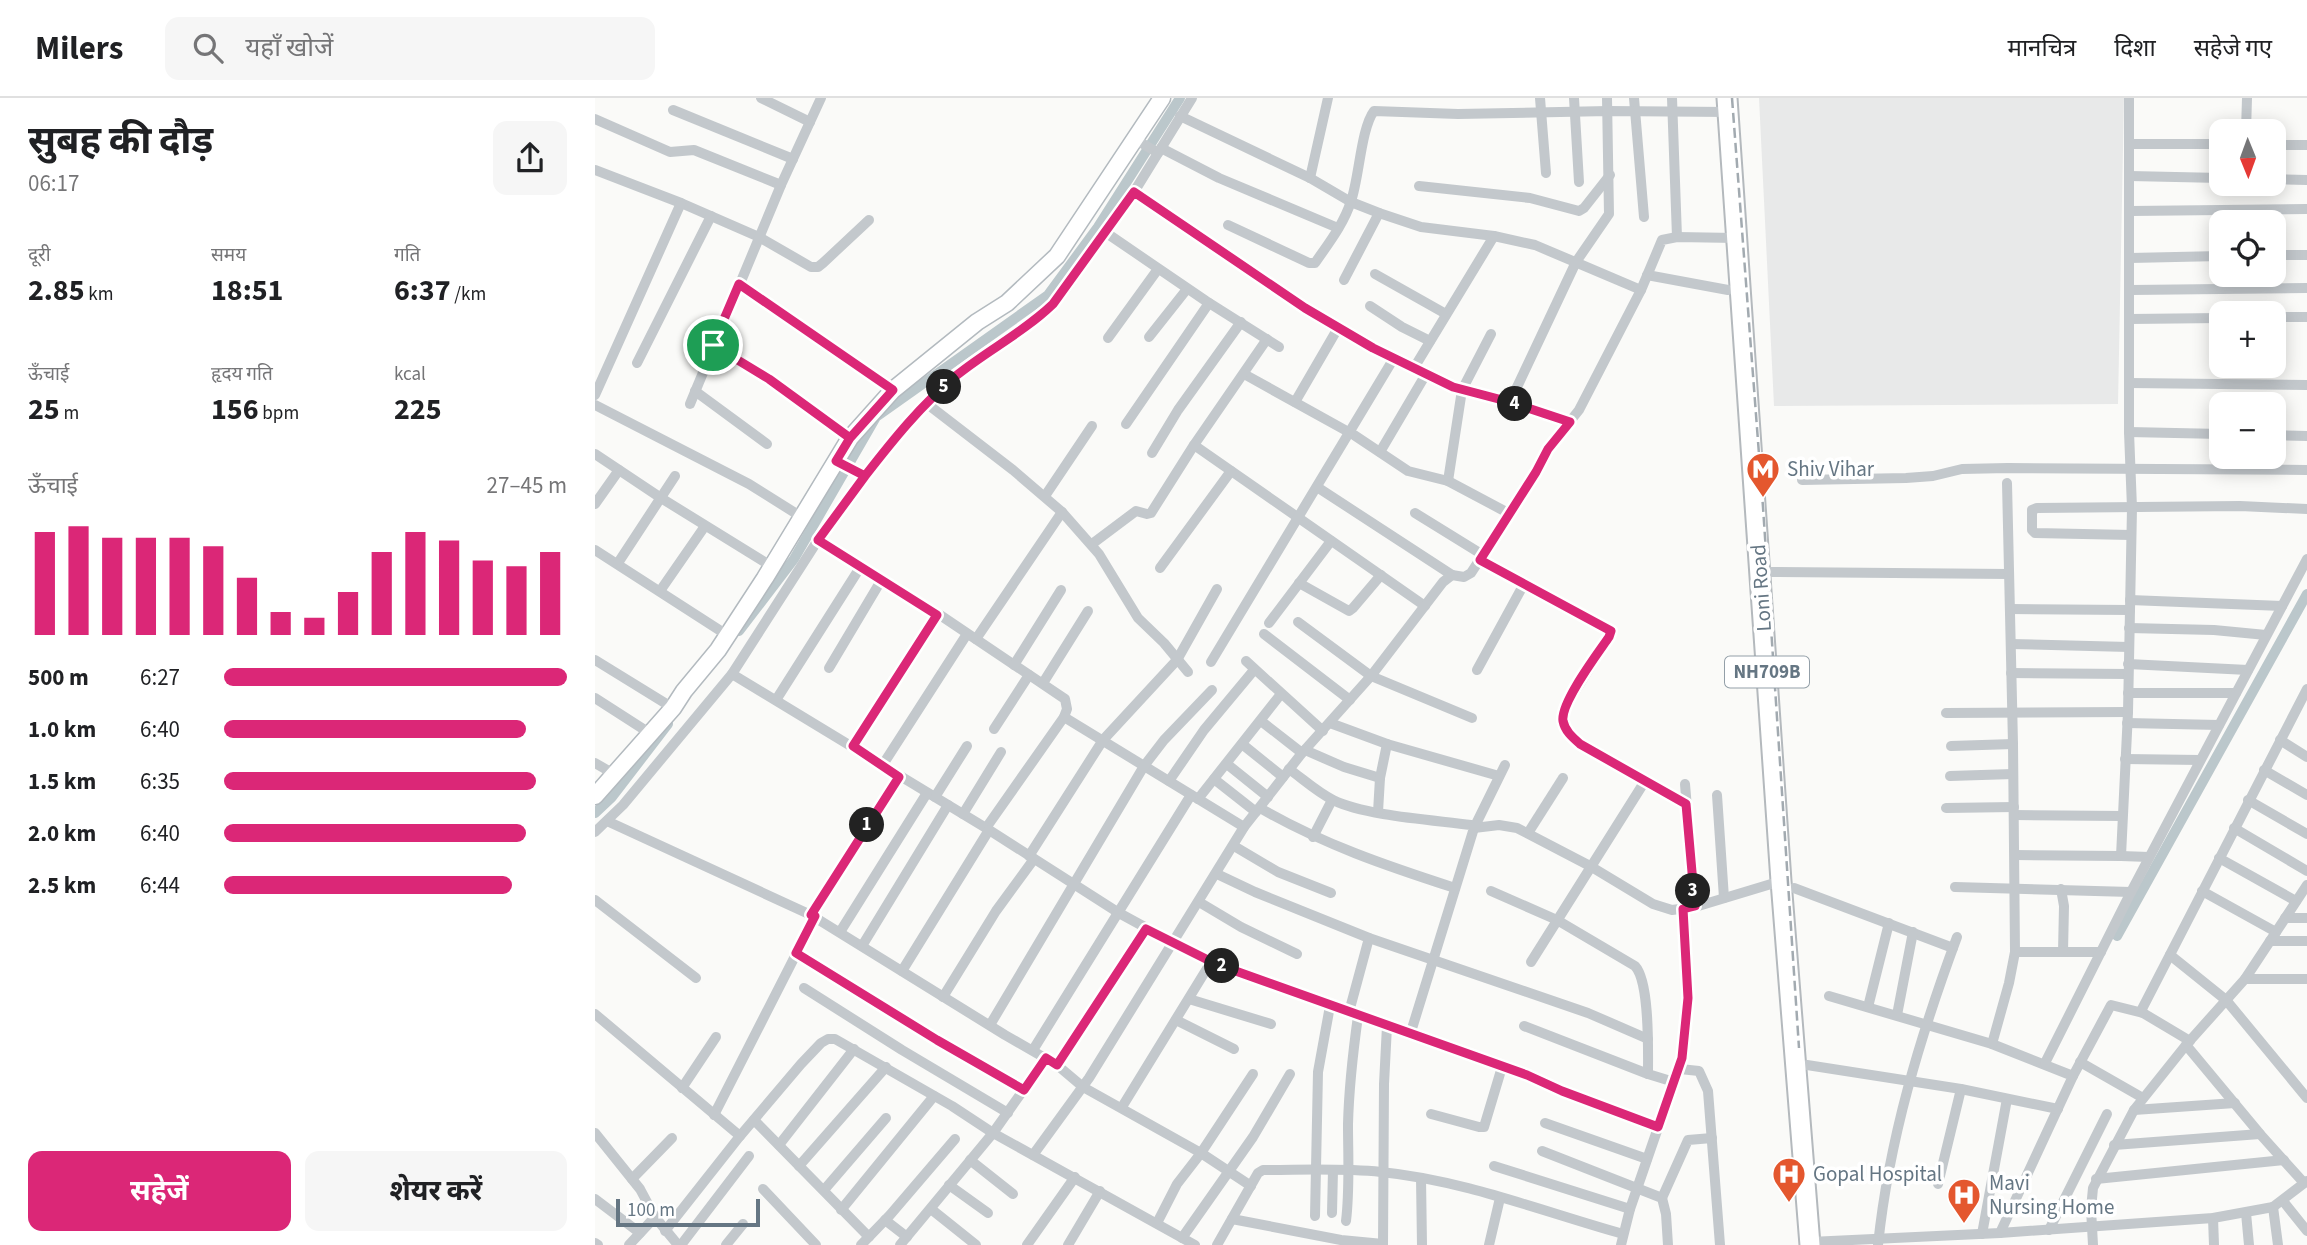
<!DOCTYPE html>
<html lang="hi">
<meta charset="utf-8">
<style>
:root{--surface:#fff;--page:#f6f6f6;--text:#202124;--muted:#757577;--line:#e0e0e0;--accent:#db2777}
body{margin:0;font-family:"Source Sans 3","Noto Sans Devanagari",sans-serif;background:var(--page);color:var(--text);height:100vh;display:flex;flex-direction:column;font-size:26px;white-space:nowrap}
*{box-sizing:border-box;margin:0}
p{font-size:23px;color:var(--muted)}
.icon{flex:none;width:38px;height:38px;fill:none;stroke:currentColor;stroke-width:2;stroke-linecap:round;stroke-linejoin:round}
.map{position:relative;flex:1;overflow:hidden}
.drawer{display:flex;flex-direction:column;background:var(--surface);width:595px}
.drawer>*{flex:none}
.needle{width:46px;rotate:179deg}
.buttons{position:absolute;left:1614px;top:21px;display:grid;gap:14px}
.buttons a{display:grid;place-items:center;width:77px;height:77px;border-radius:14px;background:var(--surface);box-shadow:0 4px 18px #0003;font-size:35px}
.scale{position:absolute;left:21px;bottom:18px;width:144px;box-sizing:border-box;padding-left:7px;border:4px solid #657683;border-top:0;font-size:19px;line-height:24px;white-space:nowrap;color:#657683;-webkit-text-stroke:5px #fff;paint-order:stroke}
.pin{position:absolute;display:grid;place-items:center;width:60px;height:60px;color:#fff;margin:-30px;border:4px solid #fff;border-radius:50%;box-shadow:0 2px 7px #0007}
.km{position:absolute;width:35px;height:35px;margin:-18px;border-radius:50%;background:#222;color:#fff;font-size:19px;line-height:35px;text-align:center}
.round{display:grid;place-items:center;flex:none;width:74px;height:74px;border-radius:14px;background:var(--page)}
.overview{display:flex;align-items:center;justify-content:space-between;height:119px;padding:0 28px}
h1{font-size:38px;font-weight:700;line-height:52px}
.metrics{display:grid;grid-template-columns:repeat(3,1fr);gap:10px;height:119px;padding:7px 28px}
.metrics div{display:grid;align-content:center}
.metrics b{font-size:30px;font-weight:700}
.metrics small{font-size:19px;font-weight:400}
.metrics p{font-size:19px}
.chart{height:196px;padding:14px 28px}
.chart p{display:flex;justify-content:space-between}
.chart svg{width:100%;height:126px;margin-top:7px;stroke:var(--accent);stroke-width:6}
.primary-button{display:flex;gap:14px;margin-top:auto;padding:14px 28px}
.primary-button a{flex:1;height:80px;border-radius:14px;background:var(--accent);color:#fff;font-size:28px;font-weight:700;line-height:80px;text-align:center}
.primary-button a+a{background:var(--page);color:var(--text)}
ul{padding:0 28px;list-style:none;font-size:23px}
li{display:grid;grid-template-columns:112px 84px 1fr;align-items:center;height:52px}
li i{height:18px;border-radius:9px;background:var(--accent)}
header{display:flex;align-items:center;gap:42px;box-sizing:border-box;height:98px;padding:0 35px;background:var(--surface);border-bottom:2px solid var(--line)}
header strong{font-size:33px}
nav{display:flex;gap:38px;margin-inline-start:auto;font-size:24px}
.search{width:490px;height:63px;background:var(--page);display:flex;align-items:center;gap:18px;box-sizing:border-box;padding:0 24px;border-radius:14px;color:var(--muted);font-size:26px}
main{display:flex;flex:1;min-height:0}
.map>svg:first-child{display:block}
.built{fill:#e8e9e9}
.lines{fill:none;stroke-linecap:round;stroke-linejoin:round}
.canal{stroke:#bbc7cb;stroke-width:10}
.secondary-casing{stroke:#b3babf;stroke-width:19}
.highway-casing{stroke:#b4b9bd;stroke-width:23}
.street{stroke:#c3c8cc;stroke-width:10}
.secondary{stroke:#fff;stroke-width:16}
.highway{stroke:#fff;stroke-width:19}
.rail{stroke:#a2aab0;stroke-width:2.5;stroke-dasharray:10 5;stroke-linecap:butt}
.route-casing{stroke:#fff;stroke-width:14}
.route{stroke:#db2777;stroke-width:9}
.labels{text-anchor:middle;dominant-baseline:central;stroke-width:7;stroke-linejoin:round;paint-order:stroke}
.shield{fill:#fff;stroke:#939fa8;stroke-width:2}
.shield-label{font-size:19px;font-weight:bold;fill:#657683}
.poi-label{font-size:21px;fill:#657683;stroke:#fff;text-anchor:start}
.street-label{font-size:21px;fill:#657683;stroke:#fff}
</style>
<header>
<strong>Milers</strong>
<div class="search"><svg class="icon" aria-label="search" viewBox="0 0 24 24"><circle cx="10" cy="10" r="6"/><path d="M15 15l6 6"/></svg>यहाँ खोजें</div>
<nav><a>मानचित्र</a><a>दिशा</a><a>सहेजे गए</a></nav>
</header>
<main>
<section class="drawer">
<div class="overview"><div><h1>सुबह की दौड़</h1><p>06:17</p></div><a class="round"><svg class="icon" aria-label="share" viewBox="0 0 24 24"><path d="M12 15V3M7 8l5-5 5 5M5 13v7h14v-7"/></svg></a></div>
<div class="metrics">
<div><p>दूरी</p><b>2.85<small> km</small></b></div>
<div><p>समय</p><b>18:51</b></div>
<div><p>गति</p><b>6:37<small> /km</small></b></div>
</div>
<div class="metrics">
<div><p>ऊँचाई</p><b>25<small> m</small></b></div>
<div><p>हृदय गति</p><b>156<small> bpm</small></b></div>
<div><p>kcal</p><b>225</b></div>
</div>
<div class="chart"><p><span>ऊँचाई</span>27–45 m</p>
<svg viewBox="0 0 160 44" preserveAspectRatio="none"><path d="M5 44V8M15 44V6M25 44V10M35 44V10M45 44V10M55 44V13M65 44V24M75 44V36M85 44V38M95 44V29M105 44V15M115 44V8M125 44V11M135 44V18M145 44V20M155 44V15"/></svg>
</div>
<ul>
<li><b>500 m</b>6:27<i style="width:100%"></i></li>
<li><b>1.0 km</b>6:40<i style="width:88%"></i></li>
<li><b>1.5 km</b>6:35<i style="width:91%"></i></li>
<li><b>2.0 km</b>6:40<i style="width:88%"></i></li>
<li><b>2.5 km</b>6:44<i style="width:84%"></i></li>
</ul>
<div class="primary-button"><a>सहेजें</a><a>शेयर करें</a></div>
</section>
<div class="map">
<svg width="1712" height="1147" viewBox="0 0 1712 1147">
<rect width="100%" height="100%" fill="#fafaf8"/>
<!-- built -->
<path class="built" d="M1164,0H1529L1523,306L1179,308Z"/>
<g class="lines">
<!-- canal -->
<g class="canal">
<path d="M144,533L199,461L281,319L453,197L503,129L585,0"/>
<path d="M0,715L17,699L73,626"/>
<path d="M1522,838L1712,496"/>
</g>
<defs>
<path id="secondary" d="M0,698L78,610L89,593L123,552L170,480L255,340L298,292L382,224L412,205L462,158L567,0"/>
<path id="highway" d="M1132,0L1186,783L1215,1147"/>
</defs>
<!-- secondary casing -->
<use href="#secondary" class="secondary-casing"/>
<!-- highway casing -->
<use href="#highway" class="highway-casing"/>
<!-- street -->
<g class="street">
<path d="M166,0L215,24"/>
<path d="M945,0L951,75"/>
<path d="M979,0L984,84"/>
<path d="M1039,0L1049,119"/>
<path d="M1077,0L1082,139"/>
<path d="M78,12L198,61"/>
<path d="M585,18L715,80L756,104L784,115L826,129L899,138L940,147L1046,192"/>
<path d="M0,21L75,54L99,52L186,87"/>
<path d="M1651,33L1652,0"/>
<path d="M540,41L563,55"/>
<path d="M1535,46H1626"/>
<path d="M1678,47H1712"/>
<path d="M566,50L624,80L743,130"/>
<path d="M0,72L86,105L164,139L216,169H223L228,165L274,122"/>
<path d="M1535,78L1626,80"/>
<path d="M715,80L733,0"/>
<path d="M1678,81L1712,82"/>
<path d="M824,88L935,100L984,113L989,110L1015,77"/>
<path d="M539,94L710,210L778,250L858,289L915,304L975,324"/>
<path d="M1536,113L1712,111"/>
<path d="M633,127L714,165H720C733,146 749,126 756,103C764,81 766,30 779,13L863,16L1013,13L1133,14"/>
<path d="M510,134L611,203L684,249"/>
<path d="M1678,157H1712"/>
<path d="M1535,160L1626,158"/>
<path d="M780,176L851,216"/>
<path d="M1052,177L1133,192"/>
<path d="M749,182L784,115"/>
<path d="M144,186L298,292"/>
<path d="M1536,192L1712,190"/>
<path d="M775,208L807,229L835,243"/>
<path d="M1678,219H1712"/>
<path d="M1535,221L1626,220"/>
<path d="M554,239L592,191"/>
<path d="M513,240L563,171"/>
<path d="M119,247L174,281L255,340"/>
<path d="M42,265L116,118"/>
<path d="M819,270L899,138"/>
<path d="M649,276L759,337L813,373L853,383L867,292L896,236"/>
<path d="M1534,285L1712,287"/>
<path d="M100,293L172,346"/>
<path d="M0,297L86,105"/>
<path d="M700,304L743,230"/>
<path d="M915,304L981,164L1014,116L1012,0"/>
<path d="M331,305L418,372L467,414L504,456L543,520L569,545L593,574"/>
<path d="M95,306L186,87L226,0"/>
<path d="M0,307L154,386L205,418"/>
<path d="M531,326L614,205"/>
<path d="M1534,334L1626,336"/>
<path d="M1678,337L1712,338"/>
<path d="M599,347L830,508"/>
<path d="M785,354L831,276"/>
<path d="M557,355L583,312L646,224"/>
<path d="M0,356L66,400L176,468"/>
<path d="M241,363L270,378"/>
<path d="M1207,382L1311,380L1338,378L1367,371L1413,370L1712,372"/>
<path d="M853,383L915,416"/>
<path d="M722,389L857,477"/>
<path d="M450,398L497,328"/>
<path d="M0,406L24,372"/>
<path d="M820,415L888,457"/>
<path d="M1536,437L1440,435L1437,432V412L1442,410L1645,408L1712,411"/>
<path d="M223,442L345,517L470,601L472,611L469,619L391,730"/>
<path d="M497,446L541,413L552,416L556,415L599,347L672,241"/>
<path d="M0,452L132,537"/>
<path d="M885,462L1016,533L1014,539L969,611C966,627 973,636 985,646L1091,706"/>
<path d="M23,465L80,378"/>
<path d="M565,470L636,373"/>
<path d="M1176,474L1414,476"/>
<path d="M704,485L754,513L758,510L786,477"/>
<path d="M65,493L110,428"/>
<path d="M1535,502L1687,508"/>
<path d="M1415,511L1535,512"/>
<path d="M703,524L776,578L877,620"/>
<path d="M674,525L736,443"/>
<path d="M1534,530L1619,532L1671,537"/>
<path d="M669,536L755,602"/>
<path d="M381,541L467,414"/>
<path d="M1416,546L1534,549"/>
<path d="M0,562L78,610"/>
<path d="M651,563L728,633"/>
<path d="M616,564L799,260"/>
<path d="M1533,566L1653,572"/>
<path d="M419,567L466,492"/>
<path d="M234,570L287,481"/>
<path d="M882,572L929,486"/>
<path d="M1416,575L1533,576"/>
<path d="M137,576L391,730L524,815L579,845L621,866L932,977L967,993L1063,1029"/>
<path d="M448,585L493,513"/>
<path d="M1533,595H1641"/>
<path d="M0,600L56,636"/>
<path d="M181,602L266,468"/>
<path d="M1351,615L1533,614"/>
<path d="M469,619L649,729"/>
<path d="M666,623L707,655"/>
<path d="M735,625L792,646L904,678"/>
<path d="M1532,625L1624,627"/>
<path d="M399,631L434,577"/>
<path d="M1685,642L1712,659"/>
<path d="M647,646L688,679"/>
<path d="M258,648L342,517"/>
<path d="M1356,648L1418,646"/>
<path d="M710,652L749,669L785,680"/>
<path d="M1530,661L1605,662"/>
<path d="M0,665L19,676"/>
<path d="M632,666L673,699"/>
<path d="M287,668L372,536"/>
<path d="M694,671C708,681 722,694 738,702C770,718 839,722 876,727L879,730L815,937"/>
<path d="M1669,672L1712,697"/>
<path d="M1355,678L1418,676"/>
<path d="M619,681L661,714"/>
<path d="M574,683L609,632L659,572"/>
<path d="M1090,686L1100,809"/>
<path d="M1122,697L1129,800"/>
<path d="M340,699L372,648"/>
<path d="M603,701L686,596"/>
<path d="M1653,702L1712,736"/>
<path d="M665,710C727,746 792,768 860,790"/>
<path d="M1351,710L1419,709"/>
<path d="M783,714L785,680L792,646"/>
<path d="M368,716L406,654"/>
<path d="M1419,717L1527,718"/>
<path d="M12,723L216,817L410,937L462,967L488,989L606,1055L656,1088"/>
<path d="M879,730L904,727L922,730L995,768L1058,806L1077,812L1100,809L1186,783"/>
<path d="M879,730L910,667"/>
<path d="M1639,730L1712,773"/>
<path d="M0,734L28,707L137,576L223,442L308,329L362,277L445,219L471,191L539,94L597,0"/>
<path d="M933,735L968,680"/>
<path d="M718,739L737,702"/>
<path d="M639,748L683,774L736,795"/>
<path d="M1420,757L1526,758L1533,614L1537,410L1534,334V0"/>
<path d="M434,758L508,642L582,562L622,491"/>
<path d="M1526,758L1554,759"/>
<path d="M1624,760L1701,803"/>
<path d="M622,776L660,794L774,840L993,915L1053,941"/>
<path d="M1360,789L1536,794"/>
<path d="M1199,790L1358,850"/>
<path d="M1466,791L1469,808L1468,854H1506"/>
<path d="M896,793L962,822L1040,868C1055,884 1053,953 1053,976L1079,984"/>
<path d="M1607,793L1681,834"/>
<path d="M0,802L101,880"/>
<path d="M604,804L646,829L702,856"/>
<path d="M216,817L304,679"/>
<path d="M1690,820H1712"/>
<path d="M245,834L332,695"/>
<path d="M1675,843H1712"/>
<path d="M267,848L353,707"/>
<path d="M1420,854H1468"/>
<path d="M201,855L342,942L429,992"/>
<path d="M1575,857L1631,902L1712,1000"/>
<path d="M936,864L1050,683"/>
<path d="M307,873L394,732"/>
<path d="M1650,881H1712"/>
<path d="M209,890L307,952L413,1015"/>
<path d="M1234,898L1397,946L1478,978L1405,1135"/>
<path d="M348,899L401,813L439,761"/>
<path d="M594,901L676,926"/>
<path d="M1273,909L1294,825"/>
<path d="M754,914L774,840"/>
<path d="M1548,915L1547,911L1712,591"/>
<path d="M0,916L145,1038"/>
<path d="M1302,917L1318,834"/>
<path d="M581,922L639,951"/>
<path d="M395,927L549,668L569,642L617,592"/>
<path d="M929,928L1053,976"/>
<path d="M1397,946L1414,885L1420,854L1418,646L1412,385"/>
<path d="M1591,947L1665,1036L1709,1085"/>
<path d="M438,952L596,697"/>
<path d="M1485,964L1548,1000"/>
<path d="M1450,965L1536,794L1712,461"/>
<path d="M462,967L551,831"/>
<path d="M1212,967L1366,991L1463,1011"/>
<path d="M1085,971L1104,973L1113,993L1125,1147"/>
<path d="M1478,978L1516,907L1548,915L1595,943"/>
<path d="M87,990L121,939"/>
<path d="M527,1009L616,864"/>
<path d="M1539,1012L1640,1005"/>
<path d="M836,1016L884,1029H889L907,969"/>
<path d="M119,1017L220,819"/>
<path d="M159,1022L274,1139"/>
<path d="M950,1025L1052,1061"/>
<path d="M0,1035L45,1091L60,1119L83,1147"/>
<path d="M184,1047L259,951"/>
<path d="M1519,1047L1665,1036"/>
<path d="M947,1053L1067,1100L1071,1116L1073,1147"/>
<path d="M438,1057L494,980L649,729L707,655L776,578L848,484L857,477L869,479L876,475L921,406L953,351L984,312L1046,192L1067,142L1082,139L1141,140"/>
<path d="M375,1062L418,1096"/>
<path d="M204,1068L291,969"/>
<path d="M899,1068L1035,1111"/>
<path d="M826,1080L827,1147"/>
<path d="M37,1081L77,1040"/>
<path d="M1501,1081L1689,1062"/>
<path d="M1343,1086L1366,991"/>
<path d="M354,1087L393,1115"/>
<path d="M168,1091L221,1147"/>
<path d="M229,1092L291,1020"/>
<path d="M1067,1100L1093,1042L1117,1040"/>
<path d="M0,1101L45,1135"/>
<path d="M1688,1103L1712,1133"/>
<path d="M1678,1109L1683,1147"/>
<path d="M336,1111L381,1147"/>
<path d="M246,1112L339,998"/>
<path d="M737,1115L738,1072"/>
<path d="M1651,1115L1654,1147"/>
<path d="M720,1118L723,974L735,908"/>
<path d="M1618,1120L1619,1147"/>
<path d="M637,1121L746,1142L788,1146"/>
<path d="M290,1122L312,1139"/>
<path d="M751,1123C755,1090 753,1058 753,1026C754,989 758,954 763,918"/>
<path d="M562,1125L582,1086L606,1055L658,976"/>
<path d="M1454,1132L1512,1016"/>
<path d="M70,1133L145,1038L206,966L226,945L233,941H240L357,1008L398,1035L600,1147"/>
<path d="M1387,1136L1412,1001"/>
<path d="M587,1140L658,1039L695,976"/>
<path d="M1215,1144L1405,1135L1618,1120L1678,1109L1712,1083"/>
<path d="M0,1145L3,1147"/>
<path d="M34,1147L60,1119"/>
<path d="M86,1147L154,1058"/>
<path d="M131,1147L148,1126"/>
<path d="M266,1147L295,1117L360,1041"/>
<path d="M305,1147L398,1035L451,960"/>
<path d="M432,1147L480,1079"/>
<path d="M473,1147L505,1093"/>
<path d="M622,1147L663,1075L668,1072C707,1072 747,1070 786,1074C868,1082 949,1114 1028,1136"/>
<path d="M788,1147L789,986L792,928"/>
<path d="M894,1147L905,1100"/>
<path d="M1026,1147L1035,1111L1087,960L1093,900L1088,811"/>
<path d="M1283,1147C1294,1041 1325,939 1362,839"/>
<path d="M1498,1147L1496,1111L1498,1090L1539,1012L1591,947L1650,881L1712,787"/>
</g>
<!-- secondary -->
<use href="#secondary" class="secondary"/>
<!-- highway -->
<use href="#highway" class="highway"/>
<!-- rail -->
<path class="rail" d="M1137,0L1168,409L1204,950"/>
</g>
<g class="lines">
<defs>
<path id="route" d="M118,247L174,281L255,340L241,363L270,378L223,442L342,517L258,648L304,679L216,817L220,818L201,855L342,942L429,992L451,960L462,967L551,831L621,866L932,977L967,993L1063,1029L1087,960L1093,900L1088,811L1100,808L1091,706L985,646C977,639 970,633 968,623C965,605 1003,555 1014,539L1016,533L885,462L941,374L953,351L975,324L915,304L858,289L778,250L710,210L539,94L458,206C429,234 393,252 362,277C326,307 298,342 270,378L241,363L255,340L298,292L144,186L118,247"/>
</defs>
<!-- route casing -->
<use href="#route" class="route-casing"/>
<!-- route -->
<use href="#route" class="route"/>
</g>
<!-- icons -->
<defs>
<symbol id="metro-pin" viewBox="-11 -11 22 30"><path d="M0 17L-7.5 6A9.5 9.5 0 1 1 7.5 6Z" fill="#e4572e" stroke="#fff"/><path d="M-5.5 5V-5H-3L0 0L3-5H5.5V5H3V-.5L0 4L-3-.5V5Z" fill="#fff"/></symbol>
<symbol id="hospital-pin" viewBox="-11 -11 22 30"><path d="M0 17L-7.5 6A9.5 9.5 0 1 1 7.5 6Z" fill="#e4572e" stroke="#fff"/><path d="M-5-5h3v3.5h4V-5h3V5h-3V1.5h-4V5h-3Z" fill="#fff"/></symbol>
</defs>
<g fill-rule="evenodd">
<use href="#metro-pin" x="1149" y="352" width="38" height="52"/>
<use href="#hospital-pin" x="1175" y="1057" width="38" height="52"/>
<use href="#hospital-pin" x="1350" y="1078" width="38" height="52"/>
</g>
<g class="labels">
<!-- shield labels -->
<rect class="shield" x="1130" y="558.5" width="84" height="31" rx="5"/>
<g class="shield-label">
<text x="1172" y="574">NH709B</text>
</g>
<!-- poi labels -->
<g class="poi-label">
<text x="1192" y="371">Shiv Vihar</text>
<text x="1218" y="1076">Gopal Hospital</text>
<text x="1394" y="1085">Mavi<tspan x="1394" dy="24">Nursing Home</tspan></text>
</g>
<!-- street labels -->
<g class="street-label">
<text transform="translate(1166 490) rotate(-94)">Loni Road</text>
</g>
</g>
</svg>
<div class="buttons">
<a><svg class="needle" viewBox="-14 -14 28 28"><path d="M0-13l5 13h-10z" fill="#e53935"/><path d="M0 13l5-13h-10z" fill="#757577"/></svg></a>
<a><svg class="icon" aria-label="locate" viewBox="0 0 24 24"><circle cx="12" cy="12" r="6"/><path d="M12 2v4M12 18v4M2 12h4M18 12h4"/></svg></a>
<a>+</a>
<a>−</a>
</div>
<div class="scale">100 m</div>
<div class="pin" style="left:118px;top:247px;background:#1e9e55"><svg class="icon" aria-label="arrive" viewBox="0 0 24 24"><path d="M6 21V4h12l-3 4 3 4H6"/></svg></div>
<b class="km" style="left:272px;top:727px">1</b>
<b class="km" style="left:627px;top:868px">2</b>
<b class="km" style="left:1098px;top:793px">3</b>
<b class="km" style="left:920px;top:306px">4</b>
<b class="km" style="left:349px;top:289px">5</b>
</div>
</main>
